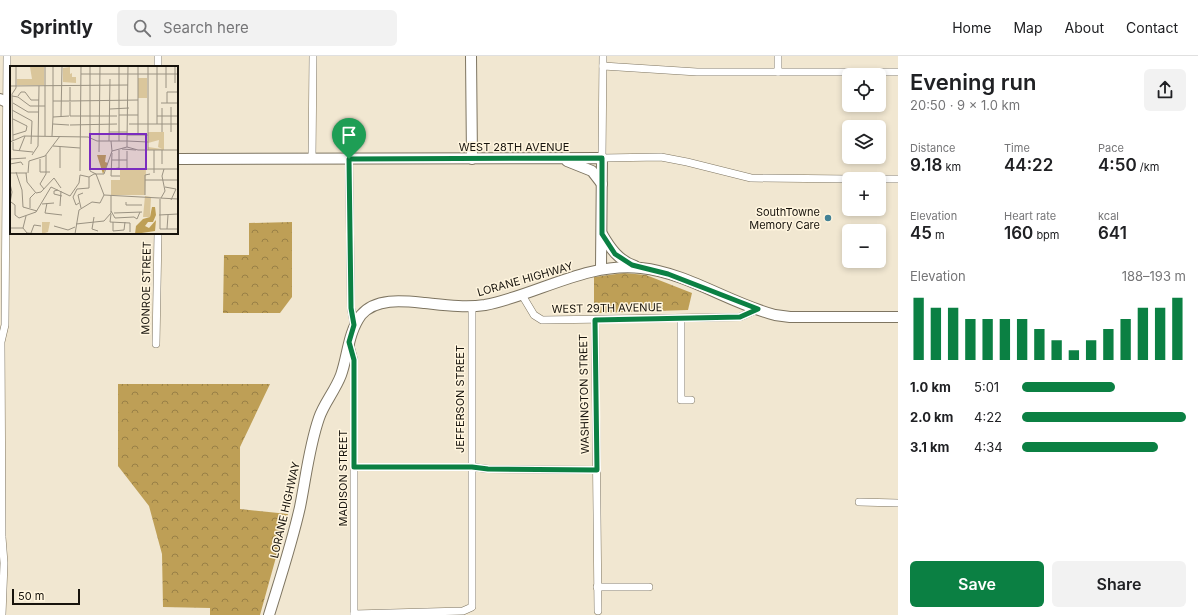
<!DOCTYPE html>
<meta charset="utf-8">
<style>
:root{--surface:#fff;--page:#f2f2f2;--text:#202124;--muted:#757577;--line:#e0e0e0;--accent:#0b8043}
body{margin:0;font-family:Inter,sans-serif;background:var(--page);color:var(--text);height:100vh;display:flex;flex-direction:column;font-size:15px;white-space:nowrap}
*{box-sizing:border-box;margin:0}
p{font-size:13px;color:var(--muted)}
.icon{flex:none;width:22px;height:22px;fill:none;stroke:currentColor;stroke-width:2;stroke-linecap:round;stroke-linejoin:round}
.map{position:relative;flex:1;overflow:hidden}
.panel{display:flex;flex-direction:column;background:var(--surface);width:300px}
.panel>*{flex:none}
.controls{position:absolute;left:842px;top:12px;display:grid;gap:8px}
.controls a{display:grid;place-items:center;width:44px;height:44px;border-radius:6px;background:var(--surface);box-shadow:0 2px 6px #0003;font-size:20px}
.scale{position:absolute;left:12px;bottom:10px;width:68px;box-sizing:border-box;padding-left:4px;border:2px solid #17130c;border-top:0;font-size:11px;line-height:14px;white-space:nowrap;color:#17130c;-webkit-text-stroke:3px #fff5de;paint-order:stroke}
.pin{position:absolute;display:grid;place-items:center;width:34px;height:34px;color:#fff;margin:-41px -17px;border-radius:50% 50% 50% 0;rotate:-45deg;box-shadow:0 0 4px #0007}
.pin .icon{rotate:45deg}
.round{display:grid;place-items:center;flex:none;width:42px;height:42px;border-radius:6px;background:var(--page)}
.overview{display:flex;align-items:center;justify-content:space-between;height:68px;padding:0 12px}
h1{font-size:22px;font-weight:600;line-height:30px}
.figures{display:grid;grid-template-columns:repeat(3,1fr);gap:6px;height:68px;padding:4px 12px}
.figures div{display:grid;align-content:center}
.figures b{font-size:17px;font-weight:600}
.figures small{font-size:11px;font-weight:400}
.figures p{font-size:11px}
.chart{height:112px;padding:8px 12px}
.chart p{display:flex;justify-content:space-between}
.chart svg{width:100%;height:72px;margin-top:4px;stroke:var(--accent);stroke-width:6}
.button{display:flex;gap:8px;margin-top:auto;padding:8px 12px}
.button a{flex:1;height:46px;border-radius:6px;background:var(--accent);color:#fff;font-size:16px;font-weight:600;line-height:46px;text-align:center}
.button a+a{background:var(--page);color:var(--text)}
ul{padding:0 12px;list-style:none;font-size:13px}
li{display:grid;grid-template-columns:64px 48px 1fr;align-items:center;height:30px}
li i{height:10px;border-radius:5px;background:var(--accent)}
header{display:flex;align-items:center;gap:24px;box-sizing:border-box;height:56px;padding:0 20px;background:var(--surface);border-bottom:1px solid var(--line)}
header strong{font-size:19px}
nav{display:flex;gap:22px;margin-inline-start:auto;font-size:14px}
.search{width:280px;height:36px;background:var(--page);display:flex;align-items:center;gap:10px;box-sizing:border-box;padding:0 14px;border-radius:6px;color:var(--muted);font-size:15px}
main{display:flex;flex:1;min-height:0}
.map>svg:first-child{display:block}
.forest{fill:url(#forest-crowns)}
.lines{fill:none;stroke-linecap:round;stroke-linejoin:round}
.street-casing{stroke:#7e7561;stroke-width:8}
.secondary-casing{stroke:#7e7561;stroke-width:12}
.street{stroke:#fff;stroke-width:7}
.secondary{stroke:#fff;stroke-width:10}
.route-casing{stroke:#fff;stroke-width:8}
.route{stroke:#0b8043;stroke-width:5}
.poi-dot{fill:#428195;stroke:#fff5de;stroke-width:1.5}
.labels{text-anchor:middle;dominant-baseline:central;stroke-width:3;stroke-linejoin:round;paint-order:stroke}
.street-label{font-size:11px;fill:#17130c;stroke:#fff5de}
.poi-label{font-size:11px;fill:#17130c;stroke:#fff5de;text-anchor:end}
.inset-road{fill:none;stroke:#9a9282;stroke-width:1}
.view{fill:#7b2cbf;fill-opacity:0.15;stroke:#7b2cbf;stroke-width:2}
.inset-edge{fill:none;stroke:#17130c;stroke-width:2}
</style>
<header>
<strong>Sprintly</strong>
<div class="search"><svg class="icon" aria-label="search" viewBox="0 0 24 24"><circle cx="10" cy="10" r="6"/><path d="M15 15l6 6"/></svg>Search here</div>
<nav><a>Home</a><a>Map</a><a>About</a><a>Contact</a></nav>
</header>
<main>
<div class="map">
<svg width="898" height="559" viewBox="0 0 898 559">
<defs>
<pattern id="forest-crowns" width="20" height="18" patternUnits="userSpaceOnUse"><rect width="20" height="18" fill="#be9f56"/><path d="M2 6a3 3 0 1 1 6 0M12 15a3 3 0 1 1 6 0" fill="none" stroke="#998046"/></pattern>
</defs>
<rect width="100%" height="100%" fill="#f1e7d1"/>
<!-- forest -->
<g class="forest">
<path d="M292,166V241L280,257H223L224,199H249V167Z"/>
<path d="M624,217L646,219L692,237L688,254L594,257V221Z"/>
<path d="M118,328H270L240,391V453L288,458L260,559H210V552L163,551L162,498L149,450L118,410Z"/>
</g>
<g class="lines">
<defs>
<g id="street">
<path d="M158,0V11"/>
<path d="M603,0L602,102L661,101L687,106L751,122L849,123"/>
<path d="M778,0V16"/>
<path d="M603,10L697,16H898"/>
<path d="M312,103L313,0"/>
<path d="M349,103L351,252L354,269"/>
<path d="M879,123H898"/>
<path d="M522,239L534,259L542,264L740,261L758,253"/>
<path d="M681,263V344H691"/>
<path d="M595,264L598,555"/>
<path d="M156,288L158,177"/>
<path d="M350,288L354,304V559"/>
<path d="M354,411H472L488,413L597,414"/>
<path d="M859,446L898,447"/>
<path d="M597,531H649"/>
<path d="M354,558L463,555L472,551V250"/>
<path d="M2,559L4,507L2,481L1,286L5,269L7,0"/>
</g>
<g id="secondary">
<path d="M471,0L472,103"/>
<path d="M0,43L11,48"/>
<path d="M177,103L602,102L601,212"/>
<path d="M567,105L592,115L602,128"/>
<path d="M602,178C610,192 619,205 635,210"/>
<path d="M269,559C280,523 292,487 300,451C306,421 309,391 319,362C324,347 335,335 341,319C348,299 348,277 361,259C376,241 405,245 425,247C444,249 465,252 485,249C537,239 586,206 641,212C688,217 729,247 775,259L790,261H898"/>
</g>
</defs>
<!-- street casing -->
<use href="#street" class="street-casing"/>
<!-- secondary casing -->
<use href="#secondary" class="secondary-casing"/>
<!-- street -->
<use href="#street" class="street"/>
<!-- secondary -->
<use href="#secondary" class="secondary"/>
</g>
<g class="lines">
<defs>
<path id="route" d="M602,102V178L615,198L632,209L668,218L758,253L740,261L595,264L597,414L488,413L472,411H354V304L349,286L354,269L351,252L349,103Z"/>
</defs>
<!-- route casing -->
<use href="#route" class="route-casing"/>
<!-- route -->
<use href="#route" class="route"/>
</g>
<!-- markers -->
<circle class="poi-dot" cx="828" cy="162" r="4"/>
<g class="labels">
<!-- street labels -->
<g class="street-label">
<text x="514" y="91">WEST 28TH AVENUE</text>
<text transform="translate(525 223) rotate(-16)">LORANE HIGHWAY</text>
<text transform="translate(146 232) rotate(-89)">MONROE STREET</text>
<text transform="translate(607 252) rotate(-1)">WEST 29TH AVENUE</text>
<text transform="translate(584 338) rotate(-91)">WASHINGTON STREET</text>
<text transform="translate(460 343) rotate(-90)">JEFFERSON STREET</text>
<text transform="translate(343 422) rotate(-90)">MADISON STREET</text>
<text transform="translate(285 454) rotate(-77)">LORANE HIGHWAY</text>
</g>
<!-- poi labels -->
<g class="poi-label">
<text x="820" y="156">SouthTowne<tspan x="820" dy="13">Memory Care</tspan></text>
</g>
</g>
<!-- overview -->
<g transform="translate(10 10)">
<rect width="168" height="168" fill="#f1e7d1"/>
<path d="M138,66H154V84H138V81L152,83L148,81L149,74L138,77Z" fill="#dac69b"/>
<path d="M87,89H96L95,96L98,97L93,108ZM142,141H145L146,149L143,156H138L135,160L139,162L146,154L145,165L125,168L126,160L133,153L140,151Z" fill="#be9f56"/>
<path d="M135,130L141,131L140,151H133Z" fill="#dac69b"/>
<path d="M34,0V19H7V13H22L20,1ZM128,12H137V32H128ZM110,103H136L135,129H101V114H110ZM32,156H40L38,166L32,168Z" fill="#dac69b"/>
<path d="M60,1V8L62,7V11H66V17L53,16V2Z" fill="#dac69b"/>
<path class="inset-road" d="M109,0V75M118,0L117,75L138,76M128,0V69M138,0V84M147,0V58M165,0V17M71,8H168M0,20L118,19M156,22V0M2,30L8,31L20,40H35M8,30L11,26H15L21,34H29M43,35H60M60,35L128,34M60,35V21M3,37L18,46H29M151,37H168M157,37V26H168M161,41V66M152,42V66M100,43L119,42M2,44L22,55L21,78M109,49H128M60,50H107M60,50V36M147,50H168M43,51V0M43,51L59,50M51,51L52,0M3,53L17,60L16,65L3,69M43,58L59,59M119,58H168M60,59L107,58M99,66H117M117,69H138M35,70V0M42,70L43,51M3,75L2,28L6,22V0M99,75L100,13M0,76L14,70L78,71L87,75H117V81L128,84H168M3,76V84L23,86M43,80L70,82M50,81V102M112,83L126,84M136,84V103H168M144,84V107M152,84V98M9,85L15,70M102,85L117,81M117,85V103M89,86L90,0M102,87L101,110H110M22,89L28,80L29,20M0,93L16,92M30,93V106H40M102,94H117M0,98L11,96L13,99M102,103L109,102V84M70,105L71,0M6,106L12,124L13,141L27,145M0,107H17M16,107L17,116L26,127L31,126L44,112L51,122M18,107L19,95L35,90L50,70M135,114H168M0,118L2,126L0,137M155,121L166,123L161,134M34,123L30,118L36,108V89M48,124L44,125V128L52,130M94,129L168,133M135,129V109L140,108M151,132L155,125L152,110L154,103M150,133V163H168M1,136L5,139V149L9,152L26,146L41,121L60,130L69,117L70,109L79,111L84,108H94L102,85L101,75M116,136V139H132M37,137L35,147L52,149M69,137L66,139L63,131L67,123L79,122V111M32,138L44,137M50,140L51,125M20,142V132L25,127M71,142L68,129L73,127M101,145L105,152L124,151L127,153L130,146M104,147L132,146M101,148L100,156L120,157V166M149,149L168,148M84,151L82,163L88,165M103,156V165L114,164L115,156M66,158L94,155L101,147V129M44,160L58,164L65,161M0,162H13M13,162L17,167L30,168M13,162L16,150M157,163L158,149M21,167L24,159L31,160M65,168L69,144L82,136L90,137L94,129L86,108L80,105V0"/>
<path class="view" d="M80,68H136V103H80Z"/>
<rect width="168" height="168" class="inset-edge"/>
</g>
</svg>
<div class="controls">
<a><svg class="icon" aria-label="locate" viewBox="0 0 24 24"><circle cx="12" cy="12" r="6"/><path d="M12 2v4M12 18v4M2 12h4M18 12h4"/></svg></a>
<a><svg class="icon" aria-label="layers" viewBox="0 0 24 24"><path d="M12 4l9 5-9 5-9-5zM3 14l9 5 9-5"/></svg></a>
<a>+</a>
<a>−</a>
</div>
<div class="scale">50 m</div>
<div class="pin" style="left:349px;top:103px;background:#1e9e55"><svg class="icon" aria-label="arrive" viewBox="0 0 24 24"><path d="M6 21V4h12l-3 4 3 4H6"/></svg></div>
</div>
<section class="panel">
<div class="overview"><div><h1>Evening run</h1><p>20:50 · 9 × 1.0 km</p></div><a class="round"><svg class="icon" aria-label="share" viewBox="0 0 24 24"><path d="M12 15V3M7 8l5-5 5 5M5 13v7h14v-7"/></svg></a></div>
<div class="figures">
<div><p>Distance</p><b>9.18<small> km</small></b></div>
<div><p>Time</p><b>44:22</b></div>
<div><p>Pace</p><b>4:50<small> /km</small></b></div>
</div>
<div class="figures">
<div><p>Elevation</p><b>45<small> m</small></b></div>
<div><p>Heart rate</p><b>160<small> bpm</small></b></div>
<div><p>kcal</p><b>641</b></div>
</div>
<div class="chart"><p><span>Elevation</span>188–193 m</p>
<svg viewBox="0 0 160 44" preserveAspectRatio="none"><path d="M5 44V6M15 44V12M25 44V12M35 44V19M45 44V19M55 44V19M65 44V19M75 44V25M85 44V32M95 44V38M105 44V32M115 44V25M125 44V19M135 44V12M145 44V12M155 44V6"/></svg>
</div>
<ul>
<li><b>1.0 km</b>5:01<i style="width:57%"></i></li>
<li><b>2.0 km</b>4:22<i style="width:100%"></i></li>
<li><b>3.1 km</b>4:34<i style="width:83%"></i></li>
</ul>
<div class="button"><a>Save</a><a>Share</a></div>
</section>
</main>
